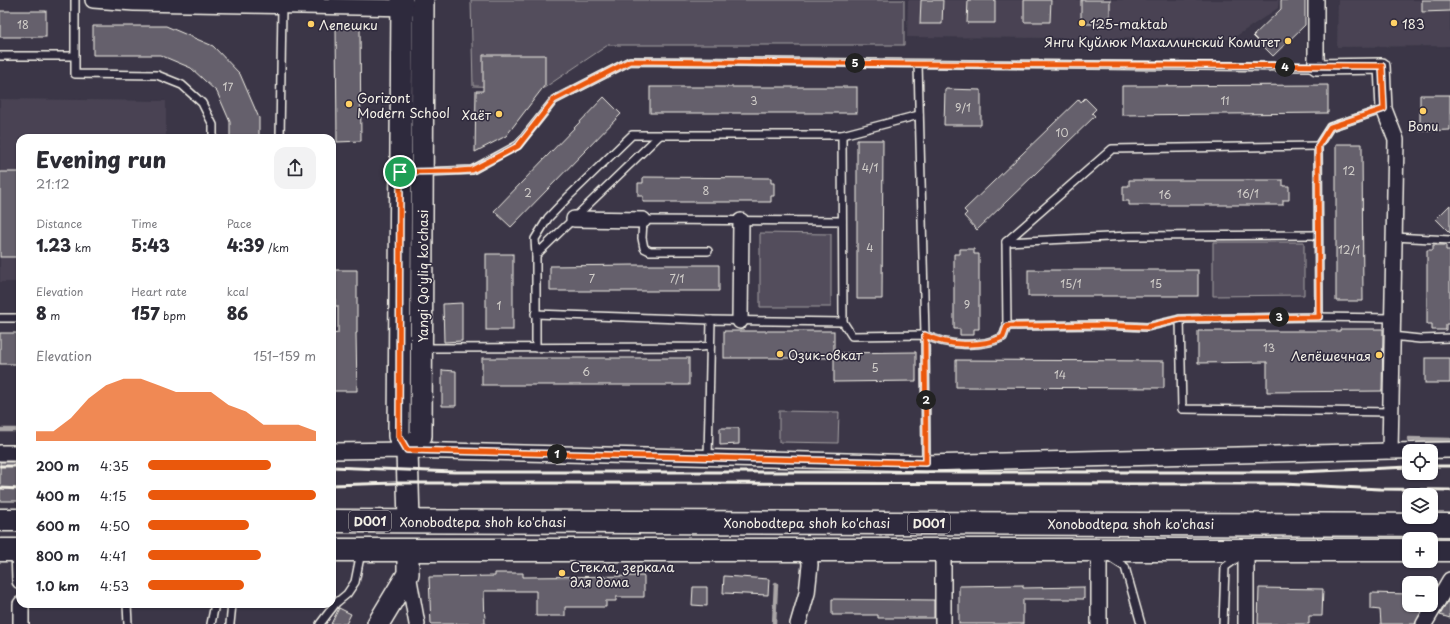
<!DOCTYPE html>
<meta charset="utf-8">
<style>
:root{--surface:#fff;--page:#f2f2f3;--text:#2b2b33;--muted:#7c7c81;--accent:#ea580c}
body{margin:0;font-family:"Playpen Sans",sans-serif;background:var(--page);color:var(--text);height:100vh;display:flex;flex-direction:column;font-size:15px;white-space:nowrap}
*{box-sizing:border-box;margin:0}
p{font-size:13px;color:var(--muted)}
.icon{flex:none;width:22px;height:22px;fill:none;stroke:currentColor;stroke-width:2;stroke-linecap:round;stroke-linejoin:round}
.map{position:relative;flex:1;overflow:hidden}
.sheet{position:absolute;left:16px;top:134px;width:320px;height:474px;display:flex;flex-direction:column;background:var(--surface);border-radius:12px;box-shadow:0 1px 3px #0004}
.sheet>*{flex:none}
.buttons{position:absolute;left:1402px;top:444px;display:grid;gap:8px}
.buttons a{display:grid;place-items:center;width:36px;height:36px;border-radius:8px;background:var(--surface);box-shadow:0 1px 3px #0004;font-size:20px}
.pin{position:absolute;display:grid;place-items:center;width:34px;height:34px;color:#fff;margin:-17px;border:2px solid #fff;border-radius:50%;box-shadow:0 1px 4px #0007}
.km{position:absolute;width:20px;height:20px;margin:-10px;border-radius:50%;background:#222;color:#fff;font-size:11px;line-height:20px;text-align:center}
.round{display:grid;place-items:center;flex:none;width:42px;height:42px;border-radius:12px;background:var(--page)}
.overview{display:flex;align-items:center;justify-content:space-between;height:68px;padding:0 20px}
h1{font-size:22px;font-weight:800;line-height:30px}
.figures{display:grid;grid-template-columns:repeat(3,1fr);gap:6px;height:68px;padding:4px 20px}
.figures div{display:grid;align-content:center}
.figures b{font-size:17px;font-weight:800}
.figures small{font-size:11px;font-weight:400}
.figures p{font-size:11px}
.chart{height:112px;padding:8px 20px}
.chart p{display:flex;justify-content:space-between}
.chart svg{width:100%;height:72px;margin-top:4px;fill:var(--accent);opacity:.7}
ul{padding:0 20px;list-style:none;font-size:13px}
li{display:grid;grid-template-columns:64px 48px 1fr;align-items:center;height:30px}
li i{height:10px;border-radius:5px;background:var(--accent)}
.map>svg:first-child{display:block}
.built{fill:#484352}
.green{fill:#534e5c;stroke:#a4a0a2}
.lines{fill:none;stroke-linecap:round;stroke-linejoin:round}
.stream{stroke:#aaa6a7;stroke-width:4.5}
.building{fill:#65616c;stroke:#f4f1e8}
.lane-casing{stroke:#f4f1e8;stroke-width:10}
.street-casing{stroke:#f4f1e8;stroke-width:18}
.secondary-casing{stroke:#f4f1e8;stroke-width:24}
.highway-casing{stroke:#f4f1e8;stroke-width:25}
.lane{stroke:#2f2a3d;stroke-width:7}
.street{stroke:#2f2a3d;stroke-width:15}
.secondary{stroke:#2f2a3d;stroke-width:21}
.highway{stroke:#2f2a3d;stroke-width:22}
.rail{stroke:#f4f1e8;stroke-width:3}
.route-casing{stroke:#fff;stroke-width:8}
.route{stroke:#ea580c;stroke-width:5}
.poi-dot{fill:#ffd166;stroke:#2f2a3d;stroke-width:1.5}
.labels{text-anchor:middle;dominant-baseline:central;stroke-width:3;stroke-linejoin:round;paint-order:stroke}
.number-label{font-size:11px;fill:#d0cdc9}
.shield{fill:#2f2a3d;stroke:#b9b5b5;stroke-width:1}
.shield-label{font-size:12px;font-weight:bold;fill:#f4f1e8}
.poi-label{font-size:13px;fill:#f4f1e8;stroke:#2f2a3d;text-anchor:start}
.street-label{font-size:13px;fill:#f4f1e8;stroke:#2f2a3d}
</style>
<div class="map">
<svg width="1450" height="624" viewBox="0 0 1450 624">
<rect width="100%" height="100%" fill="#3b3647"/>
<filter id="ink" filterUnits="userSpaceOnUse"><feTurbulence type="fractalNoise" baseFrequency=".025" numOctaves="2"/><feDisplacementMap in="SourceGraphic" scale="8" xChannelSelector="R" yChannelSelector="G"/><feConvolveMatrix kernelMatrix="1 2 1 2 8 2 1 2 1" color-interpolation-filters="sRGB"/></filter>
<g filter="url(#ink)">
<!-- built -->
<g class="built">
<path d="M908,0H1279L1278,8L1232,39L907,37Z"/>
<path d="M1338,0H1450V46L1337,47Z"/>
<path d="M0,99L166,101V138H20V282H0Z"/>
</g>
<!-- green -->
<g class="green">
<path d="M471,0H904V45H608L544,88L473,86Z"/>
<path d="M760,233L831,234V307H760Z"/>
<path d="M1213,242H1304V295L1213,296Z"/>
<path d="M779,411L839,412L838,443L779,442Z"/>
</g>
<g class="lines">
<!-- stream -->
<g class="stream">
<path d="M0,430H20"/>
<path d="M1409,439L1450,440"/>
<path d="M774,624L776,584"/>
</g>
</g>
<!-- building -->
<g class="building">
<path d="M921,0H943L942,24H920Z"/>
<path d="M968,0H995V23H967Z"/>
<path d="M1024,0H1051L1050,22H1024Z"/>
<rect x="1081" y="0" width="29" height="24"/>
<path d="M1281,0H1305V25L1273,56L1253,36L1281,9Z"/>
<path d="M1422,0H1450V11L1422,12Z"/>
<rect x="0" y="11" width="46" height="26"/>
<path d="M93,26H166L213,46L240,74L259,118V138H230V122L217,92L191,68L160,55H93Z"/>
<path d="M336,27H360L361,141L337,142Z"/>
<path d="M483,55H545V85L506,136L475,152L476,91H483Z"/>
<path d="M1328,85V113L1122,115V86Z"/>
<rect x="650" y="87" width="207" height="26"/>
<path d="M945,89L981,90V125H944Z"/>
<path d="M1420,95H1450V130L1420,131Z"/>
<path d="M604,97L621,114L511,227L494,211Z"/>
<path d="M1085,98L1096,109L1092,113L1095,116L977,230L964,216L967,213L964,210L1079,99L1081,102Z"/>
<path d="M857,140H883L882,299H857Z"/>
<path d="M1336,144H1362L1363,301H1336Z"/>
<rect x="0" y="172" width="20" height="85"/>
<path d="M643,177L771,178V183H774V196H771V202H643V196H638V183H643Z"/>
<path d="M1129,180H1283V186H1289V200H1283V205H1129V201H1123V186H1129Z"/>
<path d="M1450,205V233L1436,219Z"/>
<path d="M1433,245H1446V250H1450V324H1446V330H1432V324H1427V250H1433Z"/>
<path d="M960,249H974V254H979V329H974V335H960V329H954V254H960Z"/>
<rect x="486" y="254" width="27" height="76"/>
<path d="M634,265H719V291H550V266Z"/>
<path d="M335,270H357V333H356L357,391H332V334L338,333V306H335Z"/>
<rect x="1028" y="270" width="170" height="26"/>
<path d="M462,303V341L444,342L443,304Z"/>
<path d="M1340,329H1383L1382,391L1267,392V362L1198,363V331H1340Z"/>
<rect x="724" y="331" width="110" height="27"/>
<rect x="0" y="333" width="20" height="31"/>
<path d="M916,352V381L834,382V353Z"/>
<rect x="482" y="358" width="207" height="27"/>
<rect x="1425" y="358" width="25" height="25"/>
<path d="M956,360L1164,361V388L956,387Z"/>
<path d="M442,370L456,371V406H442Z"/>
<path d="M720,428H739V444L720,445Z"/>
<rect x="0" y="462" width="20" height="39"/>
<path d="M495,573H523V577L644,576V597H616V601H606V607H565V616H536V591H484L485,624H431L429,577L495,576Z"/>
<path d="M724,576L769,579L768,595L723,593Z"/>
<path d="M1023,585V588L1084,587V599H1023V624H959V586Z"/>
<path d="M693,587H707V606L692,605Z"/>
<path d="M1259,588L1323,589L1322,616H1309V624H1258Z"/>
<path d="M1371,593L1409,594V605H1425L1415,624H1381L1380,610L1371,609Z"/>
<path d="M1450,598V618L1440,615Z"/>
<path d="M832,599L934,600V618H878V615H832Z"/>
<path d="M339,608L351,614L346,624H331Z"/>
</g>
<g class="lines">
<defs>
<g id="lane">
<path d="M75,0V74L157,75L182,85L202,103L213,125V138"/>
<path d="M0,56H74"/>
<path d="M918,64L925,335L926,463"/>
<path d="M842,135L843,322"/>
<path d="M280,138L282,6"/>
<path d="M1318,146L1112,149L1006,242L1007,326L1101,325L1147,327L1180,319L1314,317L1392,318"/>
<path d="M425,172L472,170L518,145L554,100L630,61L1316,67"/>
<path d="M1394,237L1450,240"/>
<path d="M1006,242L1129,236L1318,235"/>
<path d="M708,251H650L644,248L642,238L643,220L842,221"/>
<path d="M536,255L535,239L548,218L569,196L632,135H842L919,115"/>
<path d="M535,314L711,320"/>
<path d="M1319,317L1318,146L1330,127L1384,109"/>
<path d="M0,318H20"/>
<path d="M1180,319L1182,409L1390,412"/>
<path d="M1392,336L1420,339L1450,338"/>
<path d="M424,348L700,347L710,346"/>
<path d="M536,348V255L659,136"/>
<path d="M708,457L711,320L843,322L852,336L925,335C947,346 981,348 1003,337L1007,326"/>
<path d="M1108,556L1125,567L1141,624"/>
<path d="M127,604L128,624"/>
<path d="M211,624L215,604"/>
<path d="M230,624L232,604"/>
<path d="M320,624L336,603L347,594L355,582L361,552"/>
<path d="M1223,624L1225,567L1240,556"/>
</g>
<g id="street">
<path d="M93,0L134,3L412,8"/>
<path d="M1316,0V67L1382,66L1384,109L1396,140L1390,451"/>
<path d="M574,219L643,220"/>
<path d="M740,321L741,221"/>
<path d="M332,451L407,450L926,463L1390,451L1450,450"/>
<path d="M0,453H20"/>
<path d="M19,550L20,581"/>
<path d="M943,551V624"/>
<path d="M1246,551V624"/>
<path d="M408,574L417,624"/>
<path d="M21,604V624"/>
<path d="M798,624L807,593L810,565L809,551"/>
<path d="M1099,624V551"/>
<path d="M1424,624L1450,580"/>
</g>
<g id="secondary">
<path d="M402,0L399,436L407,450L409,521"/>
<path d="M407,450L421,436L423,0"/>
<path d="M378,624L408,574V551"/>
</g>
<g id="highway">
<path d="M0,520H20"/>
<path d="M332,521L1450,525"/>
<path d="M0,550H20"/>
<path d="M332,550H1409"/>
<path d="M1431,550H1450"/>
</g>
</defs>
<!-- lane casing -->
<use href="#lane" class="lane-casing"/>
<!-- street casing -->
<use href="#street" class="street-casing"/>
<!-- secondary casing -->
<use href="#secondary" class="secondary-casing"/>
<!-- highway casing -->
<use href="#highway" class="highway-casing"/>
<!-- lane -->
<use href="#lane" class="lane"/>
<!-- street -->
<use href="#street" class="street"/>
<!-- secondary -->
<use href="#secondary" class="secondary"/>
<!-- highway -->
<use href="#highway" class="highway"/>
<!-- rail -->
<g class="rail">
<path d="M0,466H20"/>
<path d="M1431,466H1450"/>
<path d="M332,467L454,472H1299L1409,467"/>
<path d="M332,485L395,483H485L1283,484L1380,489L1450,490"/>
<path d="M0,488L20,489"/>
</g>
</g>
</g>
<g class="lines" filter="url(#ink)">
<defs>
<path id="route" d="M630,61L918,64L1382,66L1384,109L1330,127L1318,146L1319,317L1180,319L1147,327L1101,325L1007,326L1003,337C981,348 947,346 925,335L926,463L407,450L399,436L400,172L458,171L472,170L518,146L554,100Z"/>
</defs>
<!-- route casing -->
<use href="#route" class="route-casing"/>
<!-- route -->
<use href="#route" class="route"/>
</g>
<!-- markers -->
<g class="poi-dot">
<circle cx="1082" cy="23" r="4"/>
<circle cx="1394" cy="23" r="4"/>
<circle cx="311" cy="24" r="4"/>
<circle cx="1288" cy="41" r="4"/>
<circle cx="349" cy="104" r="4"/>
<circle cx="1423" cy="111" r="4"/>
<circle cx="499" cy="114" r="4"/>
<circle cx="780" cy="354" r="4"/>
<circle cx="1379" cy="355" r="4"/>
<circle cx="562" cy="573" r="4"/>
</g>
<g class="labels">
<!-- number labels -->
<g class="number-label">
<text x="23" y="24">18</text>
<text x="228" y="86">17</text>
<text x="754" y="100">3</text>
<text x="1225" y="100">11</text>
<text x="963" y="107">9/1</text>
<text x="1062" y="132">10</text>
<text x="870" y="167">4/1</text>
<text x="1349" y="170">12</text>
<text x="706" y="190">8</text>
<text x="528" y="192">2</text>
<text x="1248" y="193">16/1</text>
<text x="1165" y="194">16</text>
<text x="870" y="247">4</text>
<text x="1349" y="249">12/1</text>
<text x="592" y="278">7</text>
<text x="677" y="278">7/1</text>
<text x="1071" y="283">15/1</text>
<text x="1156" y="283">15</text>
<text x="967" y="304">9</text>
<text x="499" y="305">1</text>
<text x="1269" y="347">13</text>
<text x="875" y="367">5</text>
<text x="586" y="371">6</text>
<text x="1060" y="374">14</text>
</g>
<!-- shield labels -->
<g class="shield">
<rect x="349" y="511" width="42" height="20" rx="3"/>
<rect x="908" y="513" width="42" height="20" rx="3"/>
</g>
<g class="shield-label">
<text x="370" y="521">D001</text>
<text x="929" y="523">D001</text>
</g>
<!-- poi labels -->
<g class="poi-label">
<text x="1090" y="23">125-maktab</text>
<text x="1402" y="23">183</text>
<text x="319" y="24">Лепешки</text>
<text x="1280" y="41" text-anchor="end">Янги Куйлюк Махаллинский Комитет</text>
<text x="357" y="97">Gorizont<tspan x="357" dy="15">Modern School</tspan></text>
<text x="491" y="114" text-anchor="end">Хаёт</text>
<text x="1423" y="125" text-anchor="middle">Bonu</text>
<text x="788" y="354">Озик-овкат</text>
<text x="1371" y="355" text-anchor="end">Лепёшечная</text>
<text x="570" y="566">Стекла, зеркала<tspan x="570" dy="15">для дома</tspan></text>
</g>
<!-- street labels -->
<g class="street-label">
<text transform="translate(422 276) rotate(-90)">Yangi Qo'yliq ko'chasi</text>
<text x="483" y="521">Xonobodtepa shoh ko'chasi</text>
<text x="807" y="522">Xonobodtepa shoh ko'chasi</text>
<text x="1131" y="523">Xonobodtepa shoh ko'chasi</text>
</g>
</g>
</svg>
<div class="buttons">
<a><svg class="icon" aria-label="locate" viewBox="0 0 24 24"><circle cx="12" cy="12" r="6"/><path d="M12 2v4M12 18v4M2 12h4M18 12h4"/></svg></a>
<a><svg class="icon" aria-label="layers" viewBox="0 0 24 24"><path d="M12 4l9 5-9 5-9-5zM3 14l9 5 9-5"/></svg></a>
<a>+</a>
<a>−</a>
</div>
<div class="pin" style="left:400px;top:172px;background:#1e9e55"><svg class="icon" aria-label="arrive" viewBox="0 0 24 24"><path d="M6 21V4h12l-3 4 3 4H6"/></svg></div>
<b class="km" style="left:557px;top:454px">1</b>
<b class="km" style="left:926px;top:400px">2</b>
<b class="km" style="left:1279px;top:317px">3</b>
<b class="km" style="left:1285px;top:67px">4</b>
<b class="km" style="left:855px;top:63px">5</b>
<section class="sheet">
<div class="overview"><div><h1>Evening run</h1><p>21:12</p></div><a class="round"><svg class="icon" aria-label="share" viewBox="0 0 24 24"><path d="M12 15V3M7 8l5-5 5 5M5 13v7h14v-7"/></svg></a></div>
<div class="figures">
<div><p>Distance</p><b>1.23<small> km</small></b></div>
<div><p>Time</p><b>5:43</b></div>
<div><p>Pace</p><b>4:39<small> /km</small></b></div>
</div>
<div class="figures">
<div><p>Elevation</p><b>8<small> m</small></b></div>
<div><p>Heart rate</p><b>157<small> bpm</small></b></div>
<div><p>kcal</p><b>86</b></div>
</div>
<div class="chart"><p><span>Elevation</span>151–159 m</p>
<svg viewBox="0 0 160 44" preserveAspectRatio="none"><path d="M0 44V38L10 38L20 30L30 18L40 10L50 6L60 6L70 10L80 14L90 14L100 14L110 22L120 26L130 34L140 34L150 34L160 38V44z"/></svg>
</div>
<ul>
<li><b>200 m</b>4:35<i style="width:73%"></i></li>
<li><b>400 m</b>4:15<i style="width:100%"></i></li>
<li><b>600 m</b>4:50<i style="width:60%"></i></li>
<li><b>800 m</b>4:41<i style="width:67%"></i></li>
<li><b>1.0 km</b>4:53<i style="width:57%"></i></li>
</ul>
</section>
</div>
